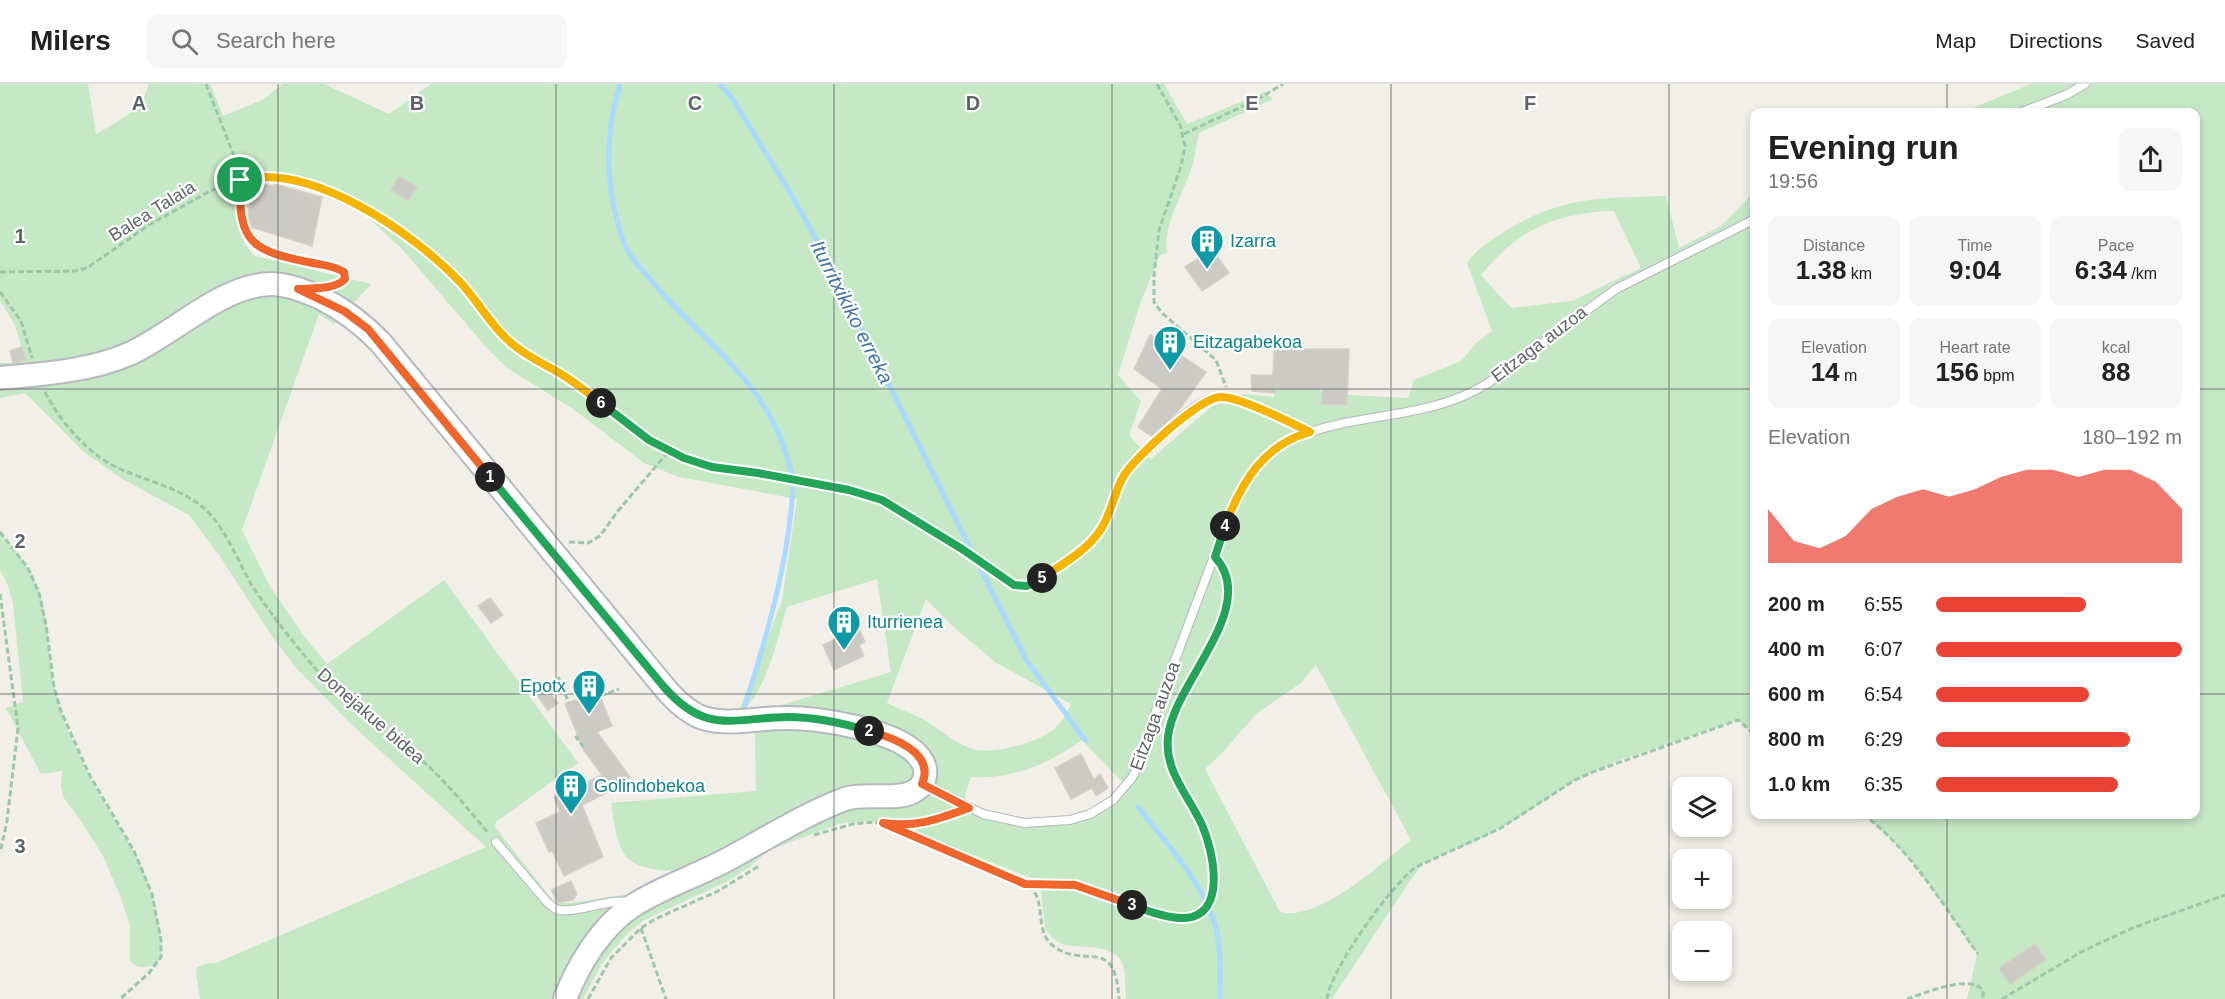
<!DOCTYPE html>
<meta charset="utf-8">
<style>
:root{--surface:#fff;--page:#f6f6f6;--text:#222;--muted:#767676;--line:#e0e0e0;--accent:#ea4335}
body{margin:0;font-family:Arial,sans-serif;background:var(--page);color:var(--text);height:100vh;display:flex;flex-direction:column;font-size:22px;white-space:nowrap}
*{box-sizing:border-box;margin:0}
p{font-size:20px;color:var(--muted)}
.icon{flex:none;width:33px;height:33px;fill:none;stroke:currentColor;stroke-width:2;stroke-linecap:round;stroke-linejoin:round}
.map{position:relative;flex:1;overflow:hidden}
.sheet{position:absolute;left:1750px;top:24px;width:450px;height:711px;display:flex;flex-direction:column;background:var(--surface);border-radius:12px;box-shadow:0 3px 9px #0003}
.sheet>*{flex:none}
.tools{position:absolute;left:1672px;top:693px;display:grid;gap:12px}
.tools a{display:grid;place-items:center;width:60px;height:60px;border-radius:12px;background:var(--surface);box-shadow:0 3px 9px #0003;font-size:30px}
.pin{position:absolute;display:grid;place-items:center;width:51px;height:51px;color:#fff;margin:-26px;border:3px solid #fff;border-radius:50%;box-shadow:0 2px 6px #0007}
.km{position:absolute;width:30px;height:30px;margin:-15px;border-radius:50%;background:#222;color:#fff;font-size:16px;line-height:30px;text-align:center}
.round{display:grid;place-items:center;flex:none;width:63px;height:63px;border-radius:12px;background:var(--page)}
.headline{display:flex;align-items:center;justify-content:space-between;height:102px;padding:0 18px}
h1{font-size:33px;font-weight:600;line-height:45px}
.figures{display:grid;grid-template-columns:repeat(3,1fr);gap:9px;height:102px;padding:6px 18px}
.figures div{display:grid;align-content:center;border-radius:12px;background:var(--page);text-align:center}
.figures b{font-size:26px;font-weight:600}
.figures small{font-size:16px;font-weight:400}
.figures p{font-size:16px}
.chart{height:168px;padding:12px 18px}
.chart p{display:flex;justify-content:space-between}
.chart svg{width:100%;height:108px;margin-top:6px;fill:var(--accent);opacity:.7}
ul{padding:0 18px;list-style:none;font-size:20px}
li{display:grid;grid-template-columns:96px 72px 1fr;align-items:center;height:45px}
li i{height:15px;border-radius:8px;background:var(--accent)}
header{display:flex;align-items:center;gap:36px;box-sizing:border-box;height:84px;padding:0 30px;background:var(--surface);border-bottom:2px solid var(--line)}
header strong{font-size:28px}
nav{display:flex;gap:33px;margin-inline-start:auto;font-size:21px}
.search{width:420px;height:54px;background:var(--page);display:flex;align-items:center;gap:15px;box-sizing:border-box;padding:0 21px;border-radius:12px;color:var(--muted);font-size:22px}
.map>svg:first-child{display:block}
.green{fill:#c5e8c5;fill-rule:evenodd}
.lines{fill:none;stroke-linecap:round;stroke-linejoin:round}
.stream{stroke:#aadaff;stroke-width:5}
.building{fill:#cccac5;stroke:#d6d1c6;stroke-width:1.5}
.lane-casing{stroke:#b5b8bc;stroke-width:10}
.secondary-casing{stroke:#b6babf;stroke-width:26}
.path{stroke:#9cc7a9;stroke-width:3;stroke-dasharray:6 3;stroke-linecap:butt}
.lane{stroke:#fff;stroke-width:8}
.secondary{stroke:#fff;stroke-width:22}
.split-1-casing{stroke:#fff;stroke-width:12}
.split-2-casing{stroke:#fff;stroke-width:12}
.split-3-casing{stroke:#fff;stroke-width:12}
.split-4-casing{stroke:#fff;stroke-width:12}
.split-5-casing{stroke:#fff;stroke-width:12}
.split-6-casing{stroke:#fff;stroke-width:12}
.split-7-casing{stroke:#fff;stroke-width:12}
.split-1{stroke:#f0652b;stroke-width:8}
.split-2{stroke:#22a559;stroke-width:8}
.split-3{stroke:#f0652b;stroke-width:8}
.split-4{stroke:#22a559;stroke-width:8}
.split-5{stroke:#f5b400;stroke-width:8}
.split-6{stroke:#22a559;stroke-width:8}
.split-7{stroke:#f5b400;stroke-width:8}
.grid{fill:none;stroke:#5f6368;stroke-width:1.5;stroke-opacity:0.55}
.labels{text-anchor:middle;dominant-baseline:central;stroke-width:4.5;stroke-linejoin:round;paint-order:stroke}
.street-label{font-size:18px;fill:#5f6368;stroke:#fff}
.culture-label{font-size:18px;fill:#0d838f;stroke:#fff;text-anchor:start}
.water-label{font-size:20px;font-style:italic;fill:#4174aa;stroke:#fff}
.grid-label{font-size:20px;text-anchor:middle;font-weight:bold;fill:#5f6368;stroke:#fff;stroke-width:4.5;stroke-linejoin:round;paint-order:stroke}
</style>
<header>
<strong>Milers</strong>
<div class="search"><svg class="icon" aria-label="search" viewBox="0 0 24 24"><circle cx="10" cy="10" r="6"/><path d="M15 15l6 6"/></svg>Search here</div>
<nav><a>Map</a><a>Directions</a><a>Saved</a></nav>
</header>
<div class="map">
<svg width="2225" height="915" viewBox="0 0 2225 915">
<rect width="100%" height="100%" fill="#f1efe8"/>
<!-- green -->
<g class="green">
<path d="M0,0H88L96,50C116,38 145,26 148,0H210L223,32L262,16L283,0H324L389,30L431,0H1164L1187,40L1265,8L1273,15L1199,49C1196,63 1194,78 1189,91C1180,116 1163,142 1167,169L1160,171L1140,220L1118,291L1141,317L1129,351L1151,375L1211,323L1243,310L1274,313L1275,305H1323L1321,320L1347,321L1348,311L1408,314L1414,296L1461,277L1477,258L1492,247L1467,179C1479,163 1490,157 1506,147C1560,112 1604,114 1666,112L1679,164L1721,142L1750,112L1755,111V651L1738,636L1623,675L1575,696L1517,735L1484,753L1424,779L1411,795L1332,915H1126C1125,904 1126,892 1123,881C1115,857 1079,866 1063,860C1055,858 1050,851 1045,844L1040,797L906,746L878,738L864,737L838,740L775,764L764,770L750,783L726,798L644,836L628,849L612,867L601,881L583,915H200L196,889L197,883L209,879H216L486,763L352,641L298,586L276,558L219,471L189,431L124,396L85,369L25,309L0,314V279H13L25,275L15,241L0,216ZM245,82L328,103L362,128L403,166L486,263L507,284L573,325L644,379L679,393L797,415L782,517L738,629C765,616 778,551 787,523L877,495L891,588L765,626L755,647L756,707L611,719C619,773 622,786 681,787L644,808L570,819H555L495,743L496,738L578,679L444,496L327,580L303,551L269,501L242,446L319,230L334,240L371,200L255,172C233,150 234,123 235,93ZM1605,127H1614L1641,184L1572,217L1511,224L1481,191C1517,147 1549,132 1605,127ZM926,515L957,546L995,578L1071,620C1067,629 1061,640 1053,646C1036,659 993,671 973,665C955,660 944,648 929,639C916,630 900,626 887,619ZM1316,581L1411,756C1380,780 1324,834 1283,829L1279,826L1205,685L1223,668L1256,630L1301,599ZM1082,656L1126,702L1090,730L1024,739L962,721L971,693C1012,696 1050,679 1082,656Z"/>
<path d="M2031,0H2225V915H1967L1977,870C1943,820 1912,768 1863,731L2196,730V28H1963Z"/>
<path d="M0,449C12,462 24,476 33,493C52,529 46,574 57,613C63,639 77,665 88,689C106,725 131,756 146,793C152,807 155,822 158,837C161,853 165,867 156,881C146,883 137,886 130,876V842L120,811L103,772L81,737L64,714L61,703L62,687L41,690L6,624L23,618L13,519L7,499L0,486Z"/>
</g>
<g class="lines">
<!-- stream -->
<g class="stream">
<path d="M620,0C606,46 605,93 618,140C621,148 622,157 627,165C634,179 646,190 655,201C710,265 773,302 792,391"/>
<path d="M720,0L732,14L788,105L825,171L970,464"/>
<path d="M981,486L1027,577L1085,656"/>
<path d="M745,622C767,551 788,480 793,405"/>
<path d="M1138,723C1164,756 1201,797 1214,837C1222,862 1220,889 1220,915"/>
</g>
</g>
<!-- building -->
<g class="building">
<path d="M399,92L417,103L408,117L391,106Z"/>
<path d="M253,99L273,102L274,100L322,113L312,162L251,143L248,132Z"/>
<path d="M1212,165L1229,189L1202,207L1185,183Z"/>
<path d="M1150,251L1206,288L1177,329L1153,353L1138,343L1162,305L1134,285Z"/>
<path d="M22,263L26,276L13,279L10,267Z"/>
<path d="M1274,265H1349L1347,321L1321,320L1323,305H1275V309L1252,307L1251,291H1273Z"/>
<path d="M490,514L503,531L491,539L478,522Z"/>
<path d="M859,545L865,558L859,561L864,572L834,586L823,561Z"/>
<path d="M545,603L558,619L548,627L536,610Z"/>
<path d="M598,607L612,642L597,648L630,693L610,707L582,721L603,773L564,792L552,767L549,768L536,739L560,728L554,713L602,691L583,665L565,620Z"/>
<path d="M1081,670L1094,696L1100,690L1108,704L1096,712L1092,704L1071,715L1055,684Z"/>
<path d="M571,797L577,810L573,816L558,819L551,806Z"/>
<path d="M2035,860L2046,876L2010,900L1999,884Z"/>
</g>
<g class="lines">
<defs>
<g id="lane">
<path d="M2022,28L2066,11L2085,0"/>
<path d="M240,96C238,161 252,167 313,179C323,182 335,182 344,188L345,195L335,201L315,204"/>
<path d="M1148,366C1167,348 1192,317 1218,313C1236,310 1292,339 1310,348"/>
<path d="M924,700L983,730L1024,739L1070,736L1090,730L1113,716L1131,695L1140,680L1154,632L1236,414C1286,310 1402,354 1488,299L1616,205L1755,135"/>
<path d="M496,758L547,818C551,821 554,825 559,826C580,829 604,815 627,818"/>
</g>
<path id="secondary" d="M0,294C43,290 90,287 129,270C174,250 221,201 271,200C287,200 304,207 319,213C343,225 362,239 381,259L664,603C674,615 687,628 703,634C729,642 757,634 784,634C817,633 900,646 920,674C928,684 927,699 916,706C899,718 866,708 845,715C805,730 769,753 732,773C700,791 664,802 634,821C602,841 578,881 565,915"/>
</defs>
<!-- lane casing -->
<use href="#lane" class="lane-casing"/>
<!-- secondary casing -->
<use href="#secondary" class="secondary-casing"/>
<!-- path -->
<g class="path">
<path d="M206,0L239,85"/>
<path d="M1157,0L1180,41L1185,62L1181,82L1159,146L1154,191V218L1162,229L1216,276L1226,303"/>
<path d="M1184,50L1258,15L1283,0"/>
<path d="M252,93L276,92L330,109L368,127L412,154L441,178L463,200L494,241L511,259L530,273L574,298L640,349L671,369L712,383L758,389L834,403L882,416L962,465L1014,501L1027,503L1041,496L1093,455L1104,441L1124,391L1140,373"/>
<path d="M0,188L74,187L87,184L149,141L210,107L228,100"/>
<path d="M0,208L21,237L32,274"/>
<path d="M45,308C60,338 89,371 120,385C149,398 182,404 206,426C225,444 238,477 251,500C270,529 292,557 314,583C346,620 389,646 425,679C448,700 468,725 489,750"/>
<path d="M0,448L28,484L39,509L46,541L54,603L61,627L89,690L134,767L152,810L161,856V873L149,889L120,915"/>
<path d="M569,458L588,459L600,452L617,428L669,367"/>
<path d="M0,510L18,644L7,737L0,769"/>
<path d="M558,593L569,619"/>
<path d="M600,612L619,605"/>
<path d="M578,652L576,653L586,666"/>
<path d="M1863,730C1912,767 1943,821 1978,870"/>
<path d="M888,741L1029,802C1047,816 1034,846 1052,861C1084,887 1115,849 1119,915"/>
<path d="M814,751L853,740L874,738L904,742L928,738L954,729"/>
<path d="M1025,799C1042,800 1059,798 1075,801C1107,806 1172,848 1201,828C1224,811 1212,764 1202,742C1191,714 1169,691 1168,659C1166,604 1252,535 1223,482"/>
<path d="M641,844L666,915"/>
<path d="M588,915L611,874L641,844L655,835L718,807L759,782"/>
<path d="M1327,915C1330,886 1391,801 1416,783L1499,745L1575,696L1593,688L1738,636L1755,651"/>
<path d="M1907,915C1925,909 1969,890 1983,906V915"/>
<path d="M2002,915L2081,868L2135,843L2225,811"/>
</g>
<!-- lane -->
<use href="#lane" class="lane"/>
<!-- secondary -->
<use href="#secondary" class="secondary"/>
</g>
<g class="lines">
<defs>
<path id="split-1" d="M240,96C238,161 253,167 313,179C323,181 335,182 344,188L345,195C334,206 314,204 298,205L344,227L368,245L490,393"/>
<path id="split-2" d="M490,393L664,603C706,651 732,634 787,633C814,633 843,639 869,647"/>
<path id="split-3" d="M869,647C891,653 936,668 922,700L969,724C938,735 917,744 883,739L1025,800L1075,801L1132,821"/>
<path id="split-4" d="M1132,821C1147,827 1168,835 1185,834C1228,831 1213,766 1202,741C1189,712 1164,687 1168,653C1173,599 1261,523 1215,473L1225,442"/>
<path id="split-5" d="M1042,494C1061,481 1086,467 1099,448C1111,432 1113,411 1123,393C1133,375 1199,314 1220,313C1239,312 1291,339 1310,348C1263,361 1241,399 1225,442"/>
<path id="split-6" d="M601,319L649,356L684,374L712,383L758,389L849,406L882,416L962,465L1014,501L1027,502L1042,494"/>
<path id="split-7" d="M240,96C312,78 413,149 460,198C478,217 490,241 510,258C524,271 540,278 556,287C572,296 587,308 601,319"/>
</defs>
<!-- split-1 casing -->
<use href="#split-1" class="split-1-casing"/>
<!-- split-2 casing -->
<use href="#split-2" class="split-2-casing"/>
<!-- split-3 casing -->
<use href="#split-3" class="split-3-casing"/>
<!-- split-4 casing -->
<use href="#split-4" class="split-4-casing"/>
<!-- split-5 casing -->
<use href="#split-5" class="split-5-casing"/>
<!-- split-6 casing -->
<use href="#split-6" class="split-6-casing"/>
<!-- split-7 casing -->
<use href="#split-7" class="split-7-casing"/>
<!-- split-1 -->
<use href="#split-1" class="split-1"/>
<!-- split-2 -->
<use href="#split-2" class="split-2"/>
<!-- split-3 -->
<use href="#split-3" class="split-3"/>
<!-- split-4 -->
<use href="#split-4" class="split-4"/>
<!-- split-5 -->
<use href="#split-5" class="split-5"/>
<!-- split-6 -->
<use href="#split-6" class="split-6"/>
<!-- split-7 -->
<use href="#split-7" class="split-7"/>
</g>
<!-- grid -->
<path class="grid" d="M278,0V915M556,0V915M834,0V915M1112,0V915M1391,0V915M1669,0V915M1947,0V28M0,305H1755M2196,305H2225M0,610H1755M2196,610H2225M1947,730V915"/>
<!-- icons -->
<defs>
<symbol id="building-pin" viewBox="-11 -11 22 30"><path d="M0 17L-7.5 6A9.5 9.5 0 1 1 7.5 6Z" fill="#0f9aa8" stroke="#fff"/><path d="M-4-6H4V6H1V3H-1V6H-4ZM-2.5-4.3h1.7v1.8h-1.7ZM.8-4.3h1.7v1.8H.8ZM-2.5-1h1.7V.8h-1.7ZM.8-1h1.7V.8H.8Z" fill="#fff"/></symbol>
</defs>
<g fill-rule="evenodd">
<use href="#building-pin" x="1188" y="138" width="38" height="52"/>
<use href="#building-pin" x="1151" y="239" width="38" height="52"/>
<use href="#building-pin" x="825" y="519" width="38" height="52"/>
<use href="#building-pin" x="570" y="583" width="38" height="52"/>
<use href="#building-pin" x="552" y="683" width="38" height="52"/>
</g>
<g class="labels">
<!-- street labels -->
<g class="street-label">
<text transform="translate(152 127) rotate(-32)">Balea Talaia</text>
<text transform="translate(1539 260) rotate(-37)">Eitzaga auzoa</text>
<text transform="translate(371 632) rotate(41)">Donejakue bidea</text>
<text transform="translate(1155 632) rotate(-70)">Eitzaga auzoa</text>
</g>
<!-- culture labels -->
<g class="culture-label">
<text x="1230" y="157">Izarra</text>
<text x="1193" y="258">Eitzagabekoa</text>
<text x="867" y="538">Iturrienea</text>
<text x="566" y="602" text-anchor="end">Epotx</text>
<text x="594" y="702">Golindobekoa</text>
</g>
<!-- water labels -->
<g class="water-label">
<text transform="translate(852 228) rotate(63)">Iturritxikiko erreka</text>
</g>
</g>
<g class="grid-label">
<text x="139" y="26">A</text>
<text x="417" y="26">B</text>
<text x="695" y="26">C</text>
<text x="973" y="26">D</text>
<text x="1252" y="26">E</text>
<text x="1530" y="26">F</text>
<text x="20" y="159">1</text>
<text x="20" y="464">2</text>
<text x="20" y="769">3</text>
</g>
</svg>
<div class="tools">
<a><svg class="icon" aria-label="layers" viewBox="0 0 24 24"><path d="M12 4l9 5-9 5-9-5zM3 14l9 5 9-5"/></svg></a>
<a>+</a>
<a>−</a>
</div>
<div class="pin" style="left:240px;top:96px;background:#1e9e55"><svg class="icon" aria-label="arrive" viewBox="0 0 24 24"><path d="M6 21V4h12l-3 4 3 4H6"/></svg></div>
<b class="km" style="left:490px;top:393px">1</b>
<b class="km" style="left:869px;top:647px">2</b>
<b class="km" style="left:1132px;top:821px">3</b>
<b class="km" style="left:1225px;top:442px">4</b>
<b class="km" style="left:1042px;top:494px">5</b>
<b class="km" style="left:601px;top:319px">6</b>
<section class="sheet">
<div class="headline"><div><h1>Evening run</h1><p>19:56</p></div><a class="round"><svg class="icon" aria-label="share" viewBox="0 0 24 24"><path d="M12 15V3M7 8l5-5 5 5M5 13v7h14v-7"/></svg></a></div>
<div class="figures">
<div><p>Distance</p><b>1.38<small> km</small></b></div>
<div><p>Time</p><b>9:04</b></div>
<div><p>Pace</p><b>6:34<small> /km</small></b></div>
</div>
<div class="figures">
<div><p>Elevation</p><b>14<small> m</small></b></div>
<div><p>Heart rate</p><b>156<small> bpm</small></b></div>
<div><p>kcal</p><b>88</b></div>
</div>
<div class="chart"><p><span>Elevation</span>180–192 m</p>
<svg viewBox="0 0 160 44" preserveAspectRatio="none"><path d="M0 44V22L10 35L20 38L30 33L40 22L50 17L60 14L70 17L80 14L90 9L100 6L110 6L120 9L130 6L140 6L150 11L160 22V44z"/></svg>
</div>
<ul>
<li><b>200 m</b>6:55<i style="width:61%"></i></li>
<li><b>400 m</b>6:07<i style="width:100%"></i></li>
<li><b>600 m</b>6:54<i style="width:62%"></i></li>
<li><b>800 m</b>6:29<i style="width:79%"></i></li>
<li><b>1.0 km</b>6:35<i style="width:74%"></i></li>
</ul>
</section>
</div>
